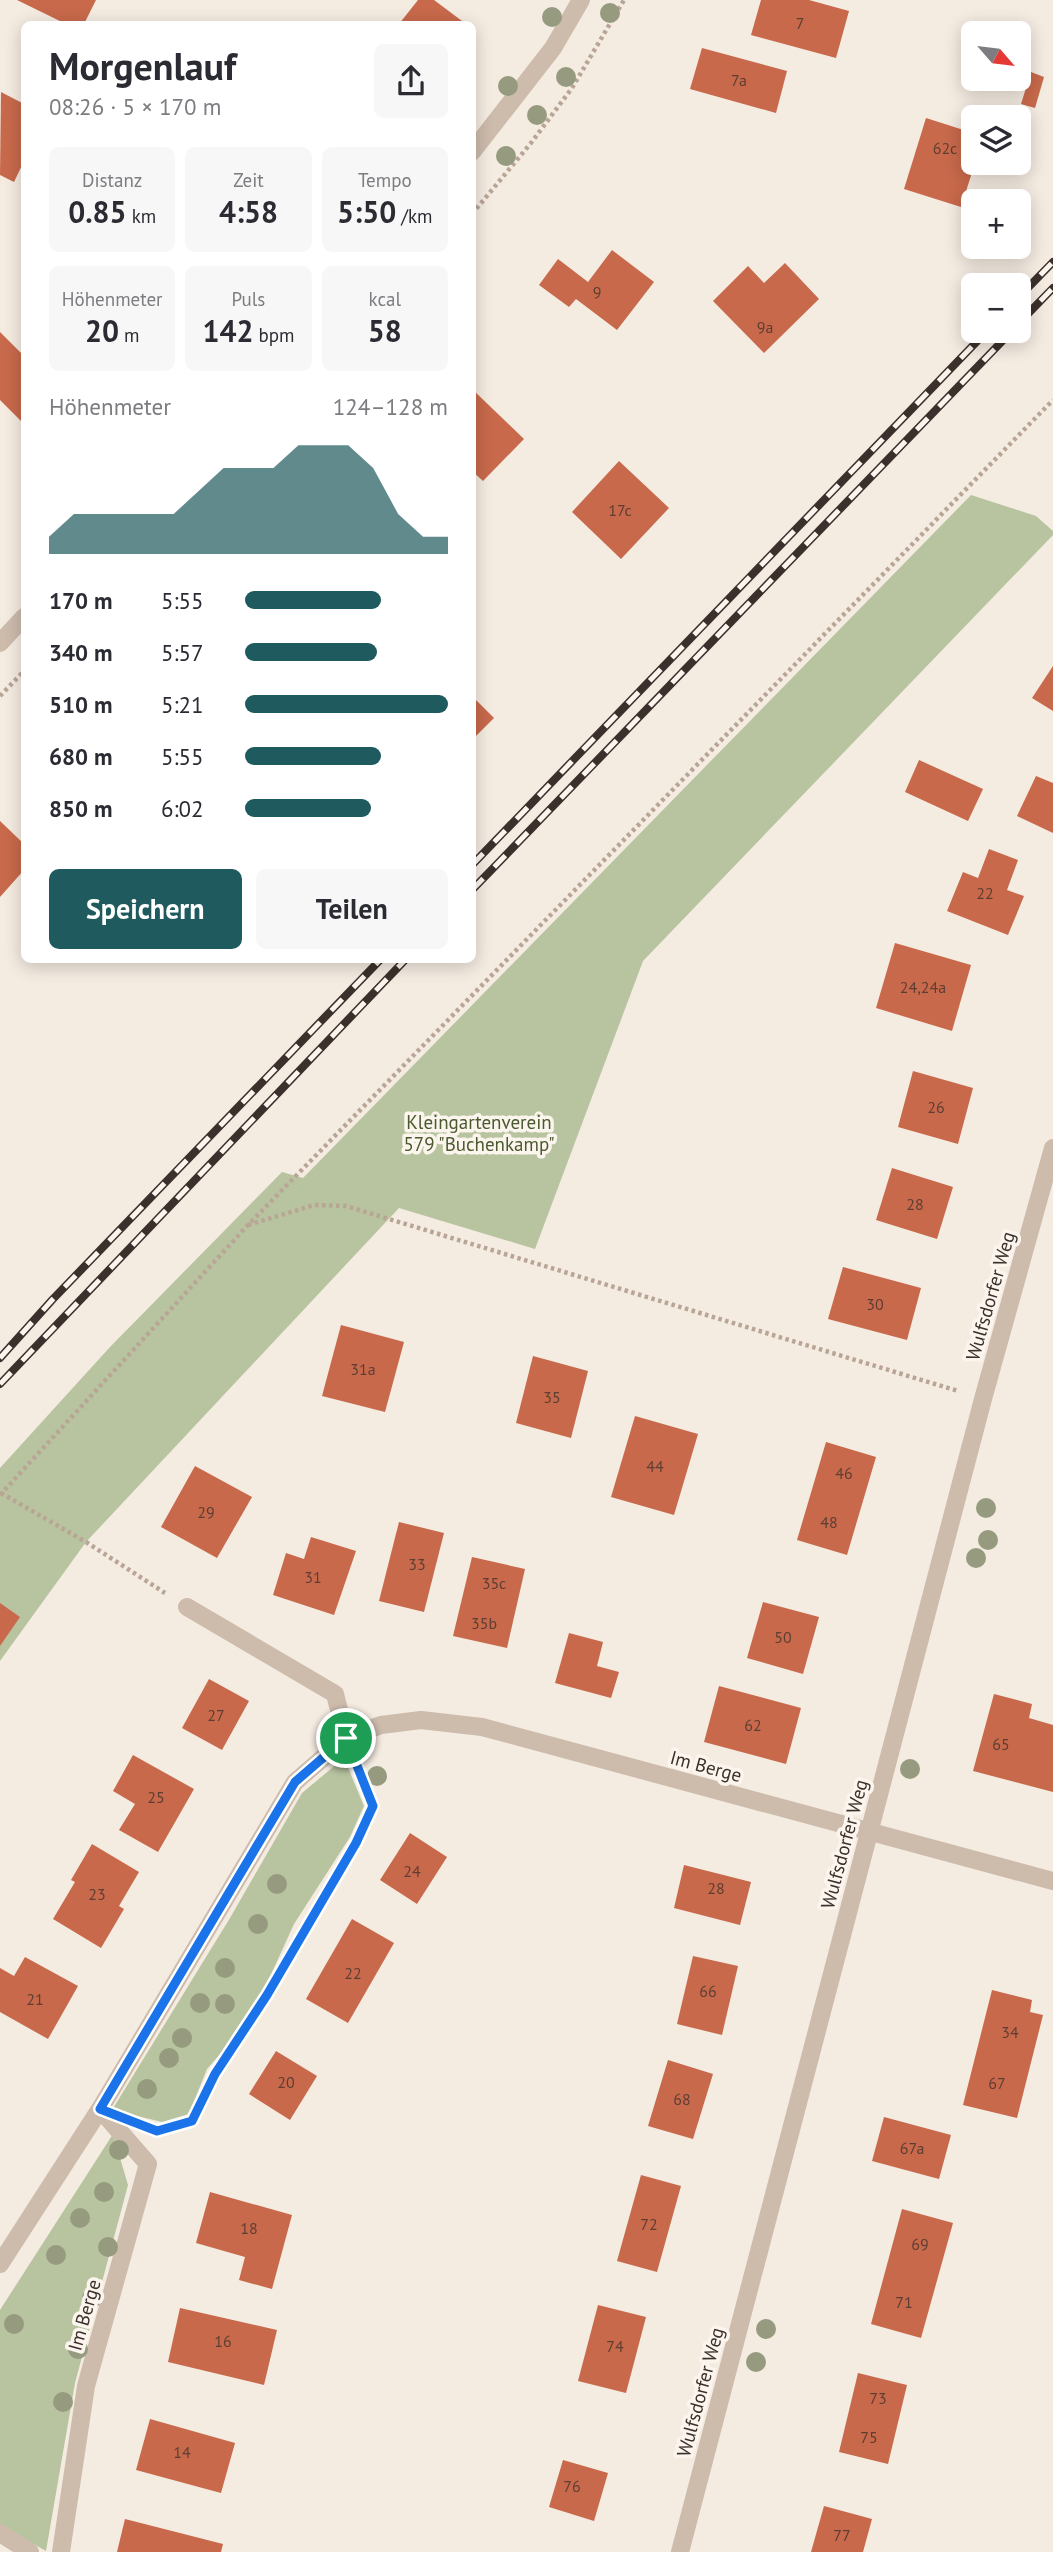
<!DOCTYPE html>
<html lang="de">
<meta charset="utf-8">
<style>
:root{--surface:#fff;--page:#f7f7f7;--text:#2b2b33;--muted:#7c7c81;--accent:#1f5a5e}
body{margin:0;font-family:"PT Sans",sans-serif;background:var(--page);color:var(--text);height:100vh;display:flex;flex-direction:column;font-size:26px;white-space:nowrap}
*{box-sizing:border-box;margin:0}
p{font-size:23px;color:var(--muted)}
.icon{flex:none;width:38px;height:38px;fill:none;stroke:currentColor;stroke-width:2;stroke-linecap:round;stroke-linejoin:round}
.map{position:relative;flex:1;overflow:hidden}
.panel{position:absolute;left:21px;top:21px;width:455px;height:942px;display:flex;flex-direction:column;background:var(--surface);border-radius:10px;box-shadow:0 4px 18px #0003}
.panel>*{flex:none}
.needle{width:46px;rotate:118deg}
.tools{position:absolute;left:961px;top:21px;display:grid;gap:14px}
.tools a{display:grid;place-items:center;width:70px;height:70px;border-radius:10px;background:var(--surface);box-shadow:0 4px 18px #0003;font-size:35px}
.pin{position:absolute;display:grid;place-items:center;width:60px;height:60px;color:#fff;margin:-30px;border:4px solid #fff;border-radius:50%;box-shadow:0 2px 7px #0007}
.round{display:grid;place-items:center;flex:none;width:74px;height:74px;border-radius:10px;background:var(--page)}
.headline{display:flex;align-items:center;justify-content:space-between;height:119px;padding:0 28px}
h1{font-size:38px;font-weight:700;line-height:52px}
.metrics{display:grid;grid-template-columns:repeat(3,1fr);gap:10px;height:119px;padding:7px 28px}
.metrics div{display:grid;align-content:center;border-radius:10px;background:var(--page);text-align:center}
.metrics b{font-size:30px;font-weight:700}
.metrics small{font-size:19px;font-weight:400}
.metrics p{font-size:19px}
.chart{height:196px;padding:14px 28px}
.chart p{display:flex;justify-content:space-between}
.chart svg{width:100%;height:126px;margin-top:7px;fill:var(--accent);opacity:.7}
.cta{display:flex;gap:14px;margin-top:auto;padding:14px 28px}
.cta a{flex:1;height:80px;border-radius:10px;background:var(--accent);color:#fff;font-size:28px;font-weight:700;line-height:80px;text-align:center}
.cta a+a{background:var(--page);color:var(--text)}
ul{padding:0 28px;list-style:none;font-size:23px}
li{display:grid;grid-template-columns:112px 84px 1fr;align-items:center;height:52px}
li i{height:18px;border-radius:9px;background:var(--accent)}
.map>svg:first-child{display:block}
.green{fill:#b8c4a0}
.building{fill:#c8694b}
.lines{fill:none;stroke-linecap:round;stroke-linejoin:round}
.path{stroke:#b9a596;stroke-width:4.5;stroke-dasharray:3.5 3.5;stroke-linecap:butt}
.minor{stroke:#cdbbac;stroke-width:18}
.rail-casing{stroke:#3b302b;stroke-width:8}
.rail{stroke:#fbf5ee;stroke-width:5;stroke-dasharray:16;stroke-linecap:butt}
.tree{fill:#969b7f}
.route-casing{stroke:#fff;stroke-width:14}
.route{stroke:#1a73e8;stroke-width:9}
.labels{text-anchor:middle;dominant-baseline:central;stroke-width:7;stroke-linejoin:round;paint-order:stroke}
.number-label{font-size:16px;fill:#5e3e33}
.park-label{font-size:19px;fill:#4a5a2e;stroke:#fbf5ee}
.street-label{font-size:19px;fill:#3b302b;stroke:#fbf5ee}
</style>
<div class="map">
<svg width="1053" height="2552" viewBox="0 0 1053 2552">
<rect width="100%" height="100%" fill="#f4ebe1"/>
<!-- green -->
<g class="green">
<path d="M971,495L1036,516L1053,531V535L643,961L535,1249L399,1208L86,1542L0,1661V1468L110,1347L282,1172L303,1178Z"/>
<path d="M344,1758L364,1806L350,1837L294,1924L264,1990L222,2052L207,2069L189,2114L162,2122L112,2110L230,1918L302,1793Z"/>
<path d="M113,2134L128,2185L75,2383L46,2551L0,2525V2310Z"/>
</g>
<!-- building -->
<g class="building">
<path d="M17,0H96L84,24H66Z"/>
<path d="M418,0H434L466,24H399Z"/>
<path d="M761,0H809L849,11L836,58L751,35Z"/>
<path d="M702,48L787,71L776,113L690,89Z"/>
<path d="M1031,72L1044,77L1035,108L1021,104Z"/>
<path d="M1,92L24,104V161L14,182L0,175Z"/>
<path d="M926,118L973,133L975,163L961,207L904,189Z"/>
<path d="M612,250L654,282L617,330L576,299L569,307L539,285L558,259L588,282Z"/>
<path d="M785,263L819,299L764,353L713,301L748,266L764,283Z"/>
<path d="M0,332L24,356V424L0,400Z"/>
<path d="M472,389L524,439L483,481L472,471Z"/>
<path d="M619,461L669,508L621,559L572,512Z"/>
<path d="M1053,666V711L1032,698Z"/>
<path d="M472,696L494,718L472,740Z"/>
<path d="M919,760L983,789L968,821L905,792Z"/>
<path d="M1036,776L1053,783V833L1017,816Z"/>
<path d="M0,821L24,844V870L0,897Z"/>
<path d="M989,849L1018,860L1007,890L1024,896L1008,935L947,911L963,872L978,878Z"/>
<path d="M895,943L971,965L952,1031L876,1008Z"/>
<path d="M913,1071L973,1088L958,1144L898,1127Z"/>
<path d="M892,1168L953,1187L937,1239L876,1220Z"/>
<path d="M843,1267L921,1288L907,1340L828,1319Z"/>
<path d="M341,1325L404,1342L385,1412L322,1396Z"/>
<path d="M533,1356L588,1371L571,1438L516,1423Z"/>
<path d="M635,1416L698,1434L674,1515L611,1497Z"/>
<path d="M826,1442L876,1457L847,1555L797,1540Z"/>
<path d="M195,1466L252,1497L217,1558L161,1527Z"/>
<path d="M399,1522L444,1533L424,1612L379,1601Z"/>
<path d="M311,1537L356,1551L334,1615L273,1595L286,1553L304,1559Z"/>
<path d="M472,1557L525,1569L507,1648L453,1636Z"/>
<path d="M763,1602L819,1617L803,1674L747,1658Z"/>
<path d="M0,1603L20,1617L0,1646Z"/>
<path d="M569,1633L603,1642L597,1666L619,1672L611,1698L555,1683Z"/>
<path d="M209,1679L249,1701L222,1750L182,1728Z"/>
<path d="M719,1686L801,1708L786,1764L704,1742Z"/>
<path d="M994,1694L1032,1704L1029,1718L1053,1725V1792L973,1771Z"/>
<path d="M133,1755L194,1789L158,1852L119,1830L135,1804L113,1791Z"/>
<path d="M410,1833L447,1857L417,1904L380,1880Z"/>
<path d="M92,1844L139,1872L119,1906L124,1909L101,1948L53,1919L75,1882L71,1880Z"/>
<path d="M684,1865L751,1882L740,1925L674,1908Z"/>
<path d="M352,1919L394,1943L348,2023L306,1999Z"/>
<path d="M693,1956L738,1966L722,2035L677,2024Z"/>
<path d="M25,1957L78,1986L48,2039L0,2012V1968L14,1976Z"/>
<path d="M992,1990L1032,2000L1030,2012L1043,2015L1017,2118L963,2105Z"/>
<path d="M276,2051L317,2076L290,2120L249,2094Z"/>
<path d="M668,2060L713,2074L693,2139L648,2126Z"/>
<path d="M884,2117L951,2135L939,2179L872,2161Z"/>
<path d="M641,2175L681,2186L657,2272L617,2261Z"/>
<path d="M210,2192L292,2215L272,2289L239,2280L245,2257L196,2243Z"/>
<path d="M902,2209L953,2223L921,2338L871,2324Z"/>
<path d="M598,2305L646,2317L626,2393L578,2381Z"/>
<path d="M180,2308L277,2330L264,2385L168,2362Z"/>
<path d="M858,2373L907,2385L888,2464L839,2452Z"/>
<path d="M150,2419L235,2443L221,2493L136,2470Z"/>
<path d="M563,2460L608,2473L594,2521L549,2507Z"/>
<path d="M824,2506L872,2519L863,2552H811Z"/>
<path d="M125,2519L223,2544L221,2552H117Z"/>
</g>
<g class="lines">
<!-- path -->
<g class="path">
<path d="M472,214L531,143L572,88L624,0"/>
<path d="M0,696L24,671"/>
<path d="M248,1225L314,1205L346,1206L958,1391"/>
<path d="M1,1493L86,1542L165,1593"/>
<path d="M0,1495L248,1225L1053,400"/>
<path d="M156,2130L192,2121L215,2074L267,1995L356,1843L373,1806L357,1765"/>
</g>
<!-- minor -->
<g class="minor">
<path d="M472,152L553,48L581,0"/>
<path d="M0,643L24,617"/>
<path d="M187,1607L335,1694L346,1738"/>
<path d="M0,2264L100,2109L295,1782L346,1738L381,1725L421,1720L482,1727L1053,1881"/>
<path d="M0,2533L30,2552"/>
<path d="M61,2552L86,2386L148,2164L100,2109"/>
<path d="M680,2552L983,1399L1053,1148"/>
</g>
<defs>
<g id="rail">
<path d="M1018,298L1053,262"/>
<path d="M1018,324L1053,288"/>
<path d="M472,865L987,331"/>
<path d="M472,890L1012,331"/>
<path d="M0,1358L53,1299L381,959"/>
<path d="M0,1384L406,959"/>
</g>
</defs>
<!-- rail casing -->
<use href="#rail" class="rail-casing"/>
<!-- rail -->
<use href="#rail" class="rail"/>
</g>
<!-- trees -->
<g class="tree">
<circle cx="610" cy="13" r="10"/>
<circle cx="552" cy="17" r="10"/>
<circle cx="566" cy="77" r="10"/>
<circle cx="508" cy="86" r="10"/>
<circle cx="537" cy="115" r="10"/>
<circle cx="506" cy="156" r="10"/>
<circle cx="986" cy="1508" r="10"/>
<circle cx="988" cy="1540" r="10"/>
<circle cx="976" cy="1558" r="10"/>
<circle cx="910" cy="1769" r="10"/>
<circle cx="377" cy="1776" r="10"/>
<circle cx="277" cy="1884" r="10"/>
<circle cx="258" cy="1924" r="10"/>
<circle cx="225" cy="1968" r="10"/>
<circle cx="200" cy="2003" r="10"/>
<circle cx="225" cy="2004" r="10"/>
<circle cx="182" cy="2038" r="10"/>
<circle cx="169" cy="2058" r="10"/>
<circle cx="147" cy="2089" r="10"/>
<circle cx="119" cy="2150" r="10"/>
<circle cx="104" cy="2192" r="10"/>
<circle cx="80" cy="2218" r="10"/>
<circle cx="108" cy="2247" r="10"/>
<circle cx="56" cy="2255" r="10"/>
<circle cx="92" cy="2298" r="10"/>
<circle cx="14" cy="2324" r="10"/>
<circle cx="766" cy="2329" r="10"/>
<circle cx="78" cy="2349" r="10"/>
<circle cx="756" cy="2362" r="10"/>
<circle cx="63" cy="2402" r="10"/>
</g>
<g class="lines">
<defs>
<path id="route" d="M346,1738L373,1806L356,1843L267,1995L215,2074L192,2121L157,2131L100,2109L295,1782Z"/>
</defs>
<!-- route casing -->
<use href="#route" class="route-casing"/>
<!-- route -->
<use href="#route" class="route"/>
</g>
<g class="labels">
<!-- number labels -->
<g class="number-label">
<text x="800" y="23">7</text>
<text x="739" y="80">7a</text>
<text x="945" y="148">62c</text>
<text x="597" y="292">9</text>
<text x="765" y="327">9a</text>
<text x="620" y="510">17c</text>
<text x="985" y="893">22</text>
<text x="923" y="987">24,24a</text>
<text x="936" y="1107">26</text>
<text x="915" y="1204">28</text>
<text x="875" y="1304">30</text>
<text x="363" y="1369">31a</text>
<text x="552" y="1397">35</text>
<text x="655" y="1466">44</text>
<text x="844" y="1473">46</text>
<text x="206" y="1512">29</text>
<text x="829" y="1522">48</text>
<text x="417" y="1564">33</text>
<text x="313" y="1577">31</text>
<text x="494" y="1583">35c</text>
<text x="484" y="1623">35b</text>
<text x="783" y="1637">50</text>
<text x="216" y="1715">27</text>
<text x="753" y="1725">62</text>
<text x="1001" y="1744">65</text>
<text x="156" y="1797">25</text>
<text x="412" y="1871">24</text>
<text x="716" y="1888">28</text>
<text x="97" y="1894">23</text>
<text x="353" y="1973">22</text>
<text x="708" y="1991">66</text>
<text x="35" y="1999">21</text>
<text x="1010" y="2032">34</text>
<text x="286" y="2082">20</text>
<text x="997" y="2083">67</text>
<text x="682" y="2099">68</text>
<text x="912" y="2148">67a</text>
<text x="649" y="2224">72</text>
<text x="249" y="2228">18</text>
<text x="920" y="2244">69</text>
<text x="904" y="2302">71</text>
<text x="223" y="2341">16</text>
<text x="615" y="2346">74</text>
<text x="878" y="2398">73</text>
<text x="869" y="2437">75</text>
<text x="182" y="2452">14</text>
<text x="572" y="2486">76</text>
<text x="842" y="2535">77</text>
</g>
<!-- park labels -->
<g class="park-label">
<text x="479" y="1122">Kleingartenverein<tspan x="479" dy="22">579 "Buchenkamp"</tspan></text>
</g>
<!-- street labels -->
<g class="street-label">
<text transform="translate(990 1296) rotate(-74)">Wulfsdorfer Weg</text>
<text transform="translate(706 1766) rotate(15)">Im Berge</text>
<text transform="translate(844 1844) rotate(-75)">Wulfsdorfer Weg</text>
<text transform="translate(84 2315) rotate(-74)">Im Berge</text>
<text transform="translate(700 2392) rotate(-75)">Wulfsdorfer Weg</text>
</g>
</g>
</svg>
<div class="tools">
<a><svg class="needle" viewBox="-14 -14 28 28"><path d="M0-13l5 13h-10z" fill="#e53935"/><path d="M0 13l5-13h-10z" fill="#7c7c81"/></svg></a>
<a><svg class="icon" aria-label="layers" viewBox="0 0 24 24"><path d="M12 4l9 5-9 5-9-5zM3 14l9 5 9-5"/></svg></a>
<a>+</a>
<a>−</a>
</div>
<div class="pin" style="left:346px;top:1738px;background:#1e9e55"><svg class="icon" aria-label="arrive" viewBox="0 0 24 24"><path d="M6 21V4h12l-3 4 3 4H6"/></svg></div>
<section class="panel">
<div class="headline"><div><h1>Morgenlauf</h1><p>08:26 · 5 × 170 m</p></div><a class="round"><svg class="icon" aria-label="share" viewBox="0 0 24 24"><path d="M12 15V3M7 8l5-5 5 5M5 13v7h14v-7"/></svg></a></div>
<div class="metrics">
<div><p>Distanz</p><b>0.85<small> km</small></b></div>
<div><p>Zeit</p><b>4:58</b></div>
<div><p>Tempo</p><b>5:50<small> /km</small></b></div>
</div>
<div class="metrics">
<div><p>Höhenmeter</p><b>20<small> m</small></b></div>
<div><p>Puls</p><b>142<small> bpm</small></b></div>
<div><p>kcal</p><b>58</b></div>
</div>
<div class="chart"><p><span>Höhenmeter</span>124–128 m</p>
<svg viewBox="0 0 160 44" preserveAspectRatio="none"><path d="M0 44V38L10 30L20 30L30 30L40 30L50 30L60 22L70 14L80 14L90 14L100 6L110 6L120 6L130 14L140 30L150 38L160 38V44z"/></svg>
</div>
<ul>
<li><b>170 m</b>5:55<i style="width:67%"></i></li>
<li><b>340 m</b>5:57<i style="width:65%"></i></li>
<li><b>510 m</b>5:21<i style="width:100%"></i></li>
<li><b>680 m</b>5:55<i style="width:67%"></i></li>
<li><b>850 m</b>6:02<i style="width:62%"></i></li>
</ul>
<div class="cta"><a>Speichern</a><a>Teilen</a></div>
</section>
</div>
